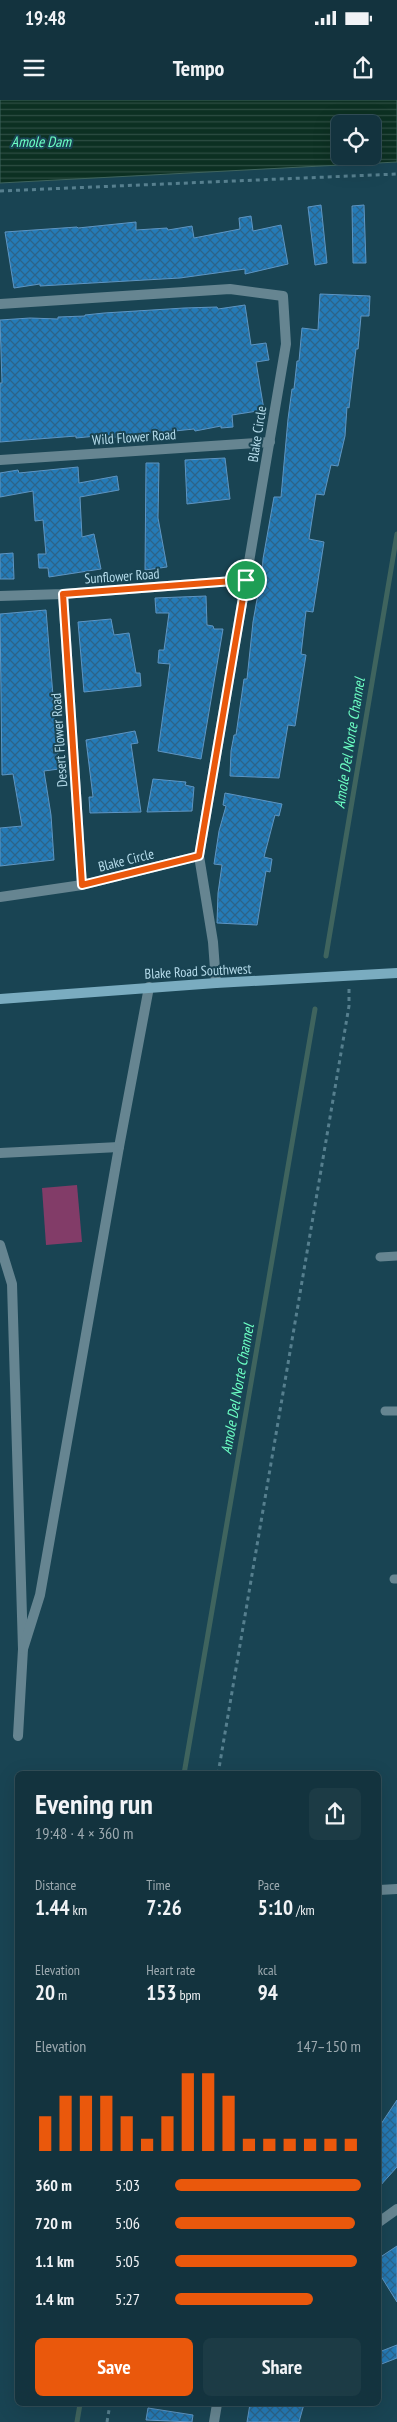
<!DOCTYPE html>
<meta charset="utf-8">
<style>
:root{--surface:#13333e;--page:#1c3b45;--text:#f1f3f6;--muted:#9daab0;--line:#324e58;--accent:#ea580c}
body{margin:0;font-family:"PT Sans Narrow",sans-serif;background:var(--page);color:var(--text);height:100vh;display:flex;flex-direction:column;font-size:19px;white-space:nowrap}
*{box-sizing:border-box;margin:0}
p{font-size:16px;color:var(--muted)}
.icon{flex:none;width:28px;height:28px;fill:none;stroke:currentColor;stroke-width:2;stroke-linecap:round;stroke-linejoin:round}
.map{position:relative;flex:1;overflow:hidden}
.sheet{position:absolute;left:15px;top:1671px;width:366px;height:635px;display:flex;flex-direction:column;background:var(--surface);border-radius:8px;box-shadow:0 5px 20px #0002,0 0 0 1px var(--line)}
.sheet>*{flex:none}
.fabs{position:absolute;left:331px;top:15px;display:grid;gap:10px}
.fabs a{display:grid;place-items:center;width:50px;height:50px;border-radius:8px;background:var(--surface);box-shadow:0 5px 20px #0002,0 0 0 1px var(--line);font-size:25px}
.pin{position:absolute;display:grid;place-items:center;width:42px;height:42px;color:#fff;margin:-21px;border:2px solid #fff;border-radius:50%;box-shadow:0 1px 5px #0007}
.round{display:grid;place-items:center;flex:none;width:52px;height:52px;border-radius:8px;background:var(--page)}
.head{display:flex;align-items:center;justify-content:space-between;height:85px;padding:0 20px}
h1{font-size:28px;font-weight:800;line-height:38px}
.metrics{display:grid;grid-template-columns:repeat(3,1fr);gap:8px;height:85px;padding:5px 20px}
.metrics div{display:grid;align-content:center}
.metrics b{font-size:21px;font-weight:800}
.metrics small{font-size:14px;font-weight:400}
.metrics p{font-size:14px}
.chart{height:140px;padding:10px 20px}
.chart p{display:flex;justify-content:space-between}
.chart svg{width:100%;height:90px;margin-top:5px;stroke:var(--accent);stroke-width:6}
.button{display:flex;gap:10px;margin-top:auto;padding:10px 20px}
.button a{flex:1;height:58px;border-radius:8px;background:var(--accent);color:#fff;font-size:20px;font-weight:800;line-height:58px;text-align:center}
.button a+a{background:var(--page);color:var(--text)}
ul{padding:0 20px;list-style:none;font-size:16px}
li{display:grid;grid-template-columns:80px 60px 1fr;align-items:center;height:38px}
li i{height:12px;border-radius:6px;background:var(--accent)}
.status{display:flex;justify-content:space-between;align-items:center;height:35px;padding:0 25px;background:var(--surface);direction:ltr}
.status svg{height:14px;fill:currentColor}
header{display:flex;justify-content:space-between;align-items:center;height:65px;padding:0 20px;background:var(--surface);font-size:22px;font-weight:800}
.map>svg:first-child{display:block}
.park{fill:#823c68}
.water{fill:url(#water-rules);stroke:#3f645e;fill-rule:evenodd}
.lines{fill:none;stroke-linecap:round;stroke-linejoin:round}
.stream{stroke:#3f645e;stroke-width:5}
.building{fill:url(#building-cross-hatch);stroke:#5e95c2}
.path{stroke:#567f8e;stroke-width:3;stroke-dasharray:4 4;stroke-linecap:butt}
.service{stroke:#668591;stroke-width:9}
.minor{stroke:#668591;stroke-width:10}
.secondary{stroke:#7aacc0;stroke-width:10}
.route-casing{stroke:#fff;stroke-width:10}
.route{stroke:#ea580c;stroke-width:6}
.labels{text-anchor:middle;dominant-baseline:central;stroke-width:4;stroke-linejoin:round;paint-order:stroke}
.street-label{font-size:14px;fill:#b6dceb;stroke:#194453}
.water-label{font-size:15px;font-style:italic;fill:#6cffc4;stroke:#194453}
</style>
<div class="status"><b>19:48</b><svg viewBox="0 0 49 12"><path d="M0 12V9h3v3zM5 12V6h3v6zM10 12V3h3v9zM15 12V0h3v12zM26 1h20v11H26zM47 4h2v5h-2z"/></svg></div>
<header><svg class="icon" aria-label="menu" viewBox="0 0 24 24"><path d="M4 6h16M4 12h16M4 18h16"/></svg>Tempo<svg class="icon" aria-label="share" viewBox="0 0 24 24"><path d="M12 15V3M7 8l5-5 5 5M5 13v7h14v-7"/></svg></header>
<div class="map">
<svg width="397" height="2322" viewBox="0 0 397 2322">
<defs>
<pattern id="water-rules" width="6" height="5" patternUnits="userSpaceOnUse" patternTransform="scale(1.25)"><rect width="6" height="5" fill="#0c3022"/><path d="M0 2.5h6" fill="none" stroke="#2d4d42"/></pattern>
<pattern id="building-cross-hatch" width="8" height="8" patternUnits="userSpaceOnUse" patternTransform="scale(1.25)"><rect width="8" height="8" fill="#257bb7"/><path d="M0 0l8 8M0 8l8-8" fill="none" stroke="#2c648a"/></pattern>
</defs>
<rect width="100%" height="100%" fill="#194453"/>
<!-- park -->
<path class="park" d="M77,1085L82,1142L46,1145L42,1088Z"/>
<!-- water -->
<path class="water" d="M0,0H397V62L0,83ZM340,24H372V56H340Z"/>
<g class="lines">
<!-- stream -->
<g class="stream">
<path d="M326,856L397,434"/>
<path d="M184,1674L315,909"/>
<path d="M77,2322L80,2304"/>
</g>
</g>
<!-- building -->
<g class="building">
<path d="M321,105L327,163L315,165L308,107Z"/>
<path d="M364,105L366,163H353L352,106Z"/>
<path d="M251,116L253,131L281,125L288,164L245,174V169L180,178L40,186V184L14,188L5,132L77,127L78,128L136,122V130L167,128L168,130L192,126L194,138L240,129L239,118Z"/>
<path d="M320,194L370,196L369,216H361L358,249H356L349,308L347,307L345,336L338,366L331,365L324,395L316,394L309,439L324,442L313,512L306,511L301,554L306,555L295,626L288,625L279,678L230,676L231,651L234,635H236L244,579H247L253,522L259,488L261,489L263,459L274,397H281L288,319L292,289H294L297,261H299L302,228L318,230Z"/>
<path d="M245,205L251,245L266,243L269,260L256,262L264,310L232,315L233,327L221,328V326L195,331L194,329L107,338V335L76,338V336L0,342V283H2L0,220L30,218L58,219V217L85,216V215L104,213L184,208L217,207L218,209Z"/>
<path d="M225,358L230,399L187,404L185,360Z"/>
<path d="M146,363H159L158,418L167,467L145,470Z"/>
<path d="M78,367L79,383L117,376L119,390L80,397L82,437L94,434L101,469L49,477L48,468H39L38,454H46L43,420L35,421L33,391L0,397V373L18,370L19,373Z"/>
<path d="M13,453L14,479H0V454Z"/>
<path d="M206,496L207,525L213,526L214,529H223L201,659L158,651L170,564L158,563L159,550H164L169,513H156L155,498Z"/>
<path d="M46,510L59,669L44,671L51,715L54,760L0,766V728L22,726L13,674L2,675L0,514Z"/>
<path d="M111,519L114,535L129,533L136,573H140L141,586L84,592L78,522Z"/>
<path d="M135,631L138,643L131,644L141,712L90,713L89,697H93L86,640Z"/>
<path d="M153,679L186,682L185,685L194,687L192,711L147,712Z"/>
<path d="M225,693L282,704L279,716L275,715L264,757L272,759L270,772L266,771L257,825L217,823L218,793L222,765L214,764L219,731L226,706L223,705Z"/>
<path d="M397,2000V2067L379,2087V2027Z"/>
<path d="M397,2146V2202L379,2173V2158Z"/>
<path d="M397,2245V2258L379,2265V2252Z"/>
<path d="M250,2304H304L299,2322H247Z"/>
<path d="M148,2308L193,2315L192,2322L146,2320Z"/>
</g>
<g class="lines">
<!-- path -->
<g class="path">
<path d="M0,91L397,74"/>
<path d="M218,1674L349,906V888"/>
<path d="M107,2322L110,2304"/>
</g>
<!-- service -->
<g class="service">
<path d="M380,1157L397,1156"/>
<path d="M385,1311H397"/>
<path d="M394,1479H397"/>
</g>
<!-- minor -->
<g class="minor">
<path d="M0,204L230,189L283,196L286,244L199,756L213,842L216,883"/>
<path d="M0,360L270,342"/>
<path d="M63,494L82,785"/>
<path d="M0,496L63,494L246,480"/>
<path d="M0,797L82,785L199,756"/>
<path d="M0,1053L119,1047"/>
<path d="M0,1145L12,1184L23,1549L18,1636"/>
<path d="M23,1549L40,1495L119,1047L149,887"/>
<path d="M379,1790L397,1789"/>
<path d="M379,2122L397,2109"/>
<path d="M214,2322L217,2304"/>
</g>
<!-- secondary -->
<path class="secondary" d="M0,899L216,883L397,873"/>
</g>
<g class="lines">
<defs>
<path id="route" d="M246,480L199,756L82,785L63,494Z"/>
</defs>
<!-- route casing -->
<use href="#route" class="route-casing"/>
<!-- route -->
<use href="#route" class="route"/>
</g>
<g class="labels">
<!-- street labels -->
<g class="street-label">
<text transform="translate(257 334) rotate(-81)">Blake Circle</text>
<text transform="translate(134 337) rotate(-4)">Wild Flower Road</text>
<text transform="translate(122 476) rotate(-4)">Sunflower Road</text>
<text transform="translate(59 640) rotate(-94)">Desert Flower Road</text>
<text transform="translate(126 760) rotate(-14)">Blake Circle</text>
<text transform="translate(198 871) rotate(-3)">Blake Road Southwest</text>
</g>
<!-- water labels -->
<g class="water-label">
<text x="41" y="41">Amole Dam</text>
<text transform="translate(349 643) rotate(-81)">Amole Del Norte Channel</text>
<text transform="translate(237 1289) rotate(-80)">Amole Del Norte Channel</text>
</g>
</g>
</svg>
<div class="fabs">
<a><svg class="icon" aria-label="locate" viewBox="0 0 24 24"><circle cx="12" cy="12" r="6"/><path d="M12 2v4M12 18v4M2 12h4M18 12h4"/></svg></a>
</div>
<div class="pin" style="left:246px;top:480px;background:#1e9e55"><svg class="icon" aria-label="arrive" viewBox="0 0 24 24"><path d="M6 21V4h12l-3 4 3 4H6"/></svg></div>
<section class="sheet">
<div class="head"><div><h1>Evening run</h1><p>19:48 · 4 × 360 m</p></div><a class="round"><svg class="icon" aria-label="share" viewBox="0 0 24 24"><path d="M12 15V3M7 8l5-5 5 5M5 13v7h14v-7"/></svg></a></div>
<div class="metrics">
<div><p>Distance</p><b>1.44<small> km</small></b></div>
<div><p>Time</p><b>7:26</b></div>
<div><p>Pace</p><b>5:10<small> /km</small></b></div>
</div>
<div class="metrics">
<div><p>Elevation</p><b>20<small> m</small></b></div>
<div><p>Heart rate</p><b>153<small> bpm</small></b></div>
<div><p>kcal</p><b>94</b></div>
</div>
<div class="chart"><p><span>Elevation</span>147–150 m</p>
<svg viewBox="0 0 160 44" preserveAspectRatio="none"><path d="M5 44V27M15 44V17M25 44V17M35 44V17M45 44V27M55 44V38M65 44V27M75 44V6M85 44V6M95 44V17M105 44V38M115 44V38M125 44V38M135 44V38M145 44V38M155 44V38"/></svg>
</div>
<ul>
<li><b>360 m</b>5:03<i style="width:100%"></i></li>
<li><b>720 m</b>5:06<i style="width:97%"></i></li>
<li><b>1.1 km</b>5:05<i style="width:98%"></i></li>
<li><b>1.4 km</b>5:27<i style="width:74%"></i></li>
</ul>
<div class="button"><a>Save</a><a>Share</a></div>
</section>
</div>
